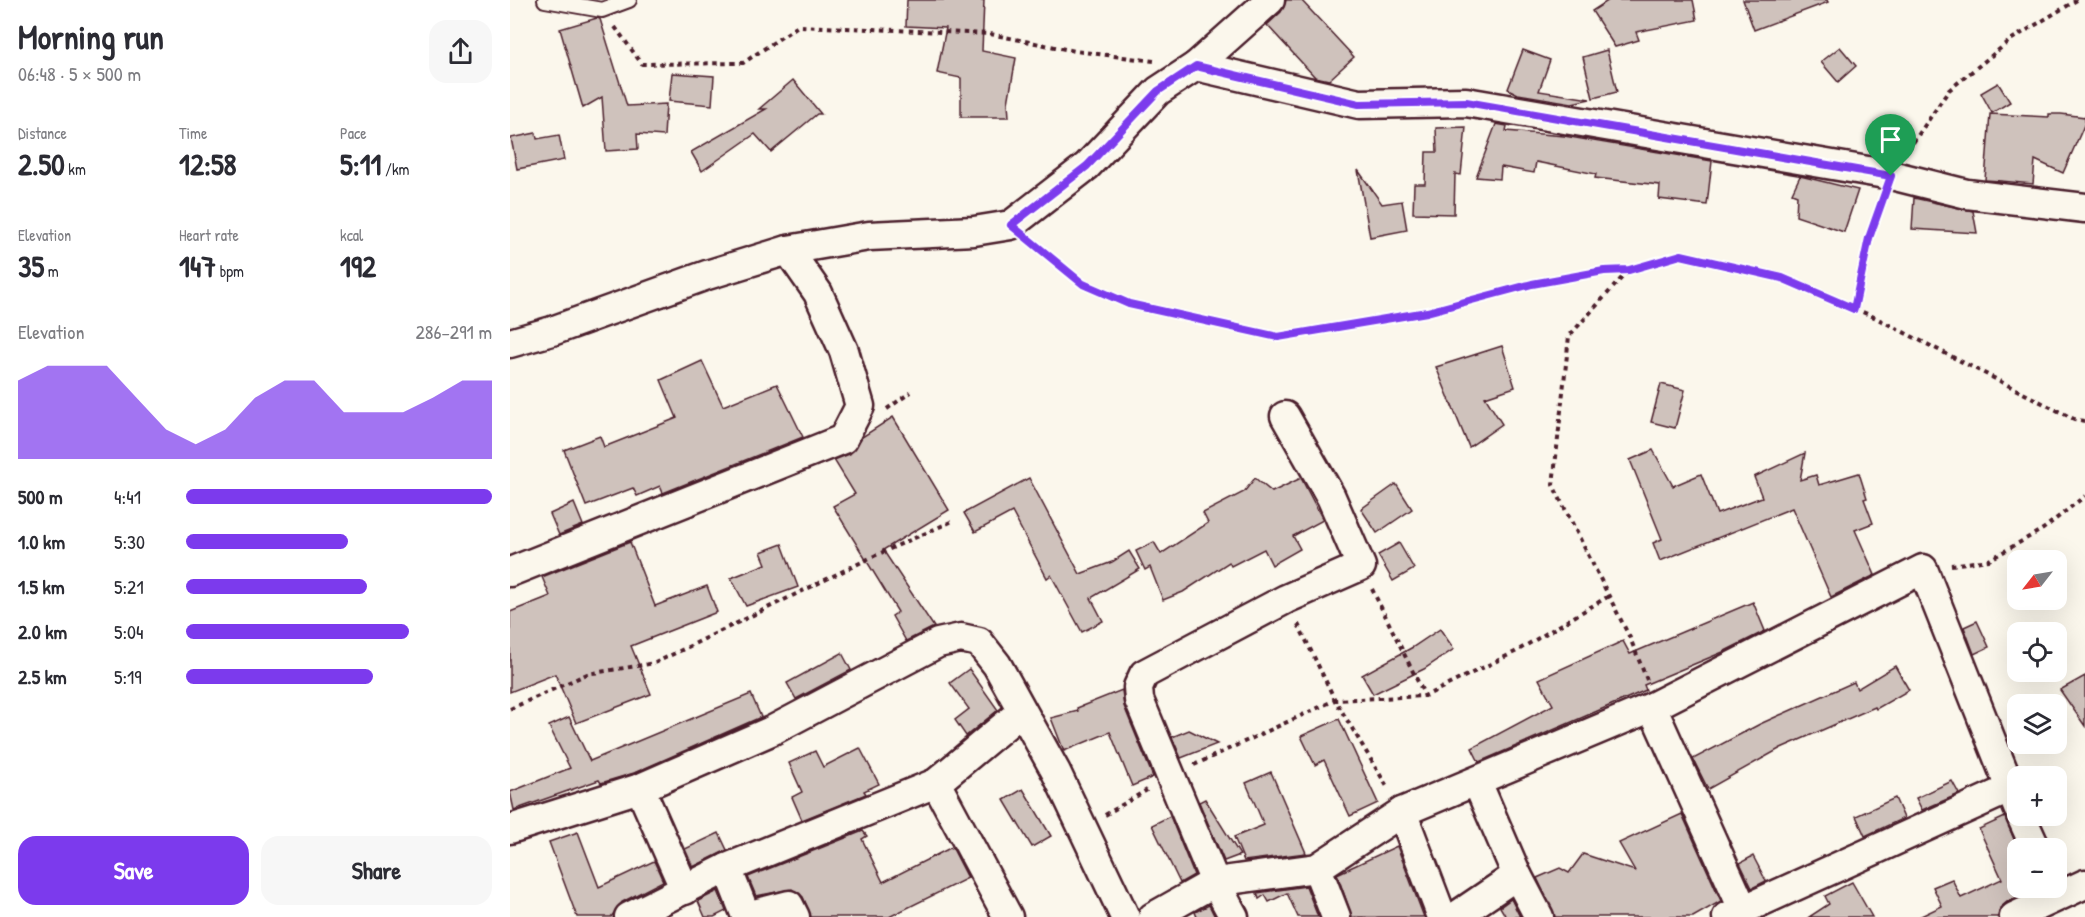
<!DOCTYPE html>
<meta charset="utf-8">
<style>
:root{--surface:#fff;--page:#f7f7f7;--text:#2b2b33;--muted:#7c7c81;--accent:#7c3aed}
body{margin:0;font-family:"Patrick Hand",sans-serif;background:var(--page);color:var(--text);height:100vh;display:flex;flex-direction:column;font-size:22px;white-space:nowrap}
*{box-sizing:border-box;margin:0}
p{font-size:20px;color:var(--muted)}
.icon{flex:none;width:33px;height:33px;fill:none;stroke:currentColor;stroke-width:2;stroke-linecap:round;stroke-linejoin:round}
.map{position:relative;flex:1;overflow:hidden}
.panel{display:flex;flex-direction:column;background:var(--surface);width:510px}
.panel>*{flex:none}
.needle{width:39px;rotate:239deg}
.controls{position:absolute;left:1497px;top:550px;display:grid;gap:12px}
.controls a{display:grid;place-items:center;width:60px;height:60px;border-radius:12px;background:var(--surface);box-shadow:0 6px 24px #0002;font-size:30px}
.pin{position:absolute;display:grid;place-items:center;width:51px;height:51px;color:#fff;margin:-62px -26px;border-radius:50% 50% 50% 0;rotate:-45deg;box-shadow:0 0 6px #0007}
.pin .icon{rotate:45deg}
.round{display:grid;place-items:center;flex:none;width:63px;height:63px;border-radius:18px;background:var(--page)}
.head{display:flex;align-items:center;justify-content:space-between;height:102px;padding:0 18px}
h1{font-size:33px;font-weight:700;line-height:45px}
.stats{display:grid;grid-template-columns:repeat(3,1fr);gap:9px;height:102px;padding:6px 18px}
.stats div{display:grid;align-content:center}
.stats b{font-size:30px;font-weight:700}
.stats small{font-size:16px;font-weight:400}
.stats p{font-size:16px}
.chart{height:168px;padding:12px 18px}
.chart p{display:flex;justify-content:space-between}
.chart svg{width:100%;height:108px;margin-top:6px;fill:var(--accent);opacity:.7}
.action{display:flex;gap:12px;margin-top:auto;padding:12px 18px}
.action a{flex:1;height:69px;border-radius:18px;background:var(--accent);color:#fff;font-size:24px;font-weight:700;line-height:69px;text-align:center}
.action a+a{background:var(--page);color:var(--text)}
ul{padding:0 18px;list-style:none;font-size:20px}
li{display:grid;grid-template-columns:96px 72px 1fr;align-items:center;height:45px}
li i{height:15px;border-radius:8px;background:var(--accent)}
main{display:flex;flex:1;min-height:0}
.map>svg:first-child{display:block}
.building{fill:#cfc2bc;stroke:#4a1f2b;stroke-width:1.5}
.lines{fill:none;stroke-linecap:round;stroke-linejoin:round}
.lane-casing{stroke:#4a1f2b;stroke-width:18}
.street-casing{stroke:#4a1f2b;stroke-width:33}
.path{stroke:#4a1f2b;stroke-width:4;stroke-dasharray:4.5 4.5;stroke-linecap:butt}
.lane{stroke:#fbf7ec;stroke-width:14}
.street{stroke:#fbf7ec;stroke-width:28}
.route-casing{stroke:#fff;stroke-width:12}
.route{stroke:#7c3aed;stroke-width:8}
</style>
<main>
<section class="panel">
<div class="head"><div><h1>Morning run</h1><p>06:48 · 5 × 500 m</p></div><a class="round"><svg class="icon" aria-label="share" viewBox="0 0 24 24"><path d="M12 15V3M7 8l5-5 5 5M5 13v7h14v-7"/></svg></a></div>
<div class="stats">
<div><p>Distance</p><b>2.50<small> km</small></b></div>
<div><p>Time</p><b>12:58</b></div>
<div><p>Pace</p><b>5:11<small> /km</small></b></div>
</div>
<div class="stats">
<div><p>Elevation</p><b>35<small> m</small></b></div>
<div><p>Heart rate</p><b>147<small> bpm</small></b></div>
<div><p>kcal</p><b>192</b></div>
</div>
<div class="chart"><p><span>Elevation</span>286–291 m</p>
<svg viewBox="0 0 160 44" preserveAspectRatio="none"><path d="M0 44V12L10 6L20 6L30 6L40 19L50 32L60 38L70 32L80 19L90 12L100 12L110 25L120 25L130 25L140 19L150 12L160 12V44z"/></svg>
</div>
<ul>
<li><b>500 m</b>4:41<i style="width:100%"></i></li>
<li><b>1.0 km</b>5:30<i style="width:53%"></i></li>
<li><b>1.5 km</b>5:21<i style="width:59%"></i></li>
<li><b>2.0 km</b>5:04<i style="width:73%"></i></li>
<li><b>2.5 km</b>5:19<i style="width:61%"></i></li>
</ul>
<div class="action"><a>Save</a><a>Share</a></div>
</section>
<div class="map">
<svg width="1575" height="917" viewBox="0 0 1575 917">
<rect width="100%" height="100%" fill="#fbf7ec"/>
<filter id="ink" filterUnits="userSpaceOnUse"><feTurbulence type="fractalNoise" baseFrequency=".0167" numOctaves="2"/><feDisplacementMap in="SourceGraphic" scale="12" xChannelSelector="R" yChannelSelector="G"/><feConvolveMatrix kernelMatrix="1 2 1 2 8 2 1 2 1" color-interpolation-filters="sRGB"/></filter>
<g filter="url(#ink)">
<!-- building -->
<g class="building">
<path d="M397,0H474L472,51L506,58L498,103L499,117H451V78L427,73L436,28L396,26Z"/>
<path d="M776,0H791L844,57L819,80L805,77L757,25L771,12Z"/>
<path d="M1099,0H1183L1187,20L1126,32L1129,40L1105,47L1082,11Z"/>
<path d="M1233,0H1317L1318,2L1244,30Z"/>
<path d="M87,18L90,19L117,106L156,104L154,136L127,134L128,149L96,151L92,97L73,108L50,29Z"/>
<path d="M1330,47L1346,66L1328,82L1311,62Z"/>
<path d="M1013,50L1040,60L1029,91L1080,99L1062,103L1008,94L998,89Z"/>
<path d="M1097,50L1107,92L1083,98L1073,57Z"/>
<path d="M162,73L204,76L202,105L159,101Z"/>
<path d="M283,80L311,114H307L261,152L245,134L192,171L181,152L256,109H249Z"/>
<path d="M1488,83L1500,102L1482,113L1471,93Z"/>
<path d="M1480,114L1539,117V114H1551L1575,117V123L1553,173L1525,160L1523,184L1491,181L1475,180Z"/>
<path d="M986,124L997,126L996,131L1054,136L1202,161L1197,205L1149,199L1150,185L1085,178L1086,174L1026,162L1024,173L991,167L990,179L966,177Z"/>
<path d="M956,127L951,175L945,174L944,214L903,213L904,184H915L916,152H927L926,128Z"/>
<path d="M26,133L27,139L49,135L54,160L7,169L1,138Z"/>
<path d="M848,170L872,204L892,201L897,230L860,237Z"/>
<path d="M1290,176L1348,190L1334,232L1286,216L1287,195L1282,193Z"/>
<path d="M1404,198L1463,211L1467,233L1402,229Z"/>
<path d="M992,346L1005,387L975,397L992,424L959,447L926,367Z"/>
<path d="M192,361L213,406L267,384L293,437L153,493L150,486L127,496L123,488L76,506L54,450L90,436L94,447L167,418L151,380Z"/>
<path d="M1151,384L1175,390L1165,428L1141,422Z"/>
<path d="M383,417L439,510L373,550L424,627L396,641L382,616L388,612L323,506L345,494L324,460L340,454L352,437Z"/>
<path d="M1143,450L1163,486L1191,474L1207,514L1252,497L1244,477L1295,453L1290,480L1306,475L1309,485L1349,473L1357,498L1354,499L1363,523L1345,530L1365,575L1321,597L1282,508L1150,561L1143,543L1152,539L1120,460Z"/>
<path d="M519,478L570,574L602,562L619,551L630,569L581,598L593,621L572,632L541,575L537,578L502,512L465,532L454,513Z"/>
<path d="M745,478L762,492L791,478L813,520L783,536L790,549L762,565L754,549L721,566L719,562L673,592L653,600L640,567L635,570L626,551L644,542L651,554L698,523L693,513L734,492Z"/>
<path d="M886,484L902,509L867,533L851,509Z"/>
<path d="M64,503L73,525L49,535L40,514Z"/>
<path d="M120,542L145,606L197,586L207,612L121,646L141,694L66,723L45,674L0,692V612L40,596L32,577Z"/>
<path d="M889,543L904,569L883,581L868,555Z"/>
<path d="M272,544L288,587L236,606L221,578L256,564L251,552Z"/>
<path d="M1243,602L1255,631L1213,652L1134,685L1136,690L969,762L962,748L1043,705L1029,679L1113,641L1120,654Z"/>
<path d="M1467,621L1479,647L1464,654L1454,627Z"/>
<path d="M930,629L944,649L914,669L863,694L852,675L903,647Z"/>
<path d="M332,653L341,670L286,699L277,683Z"/>
<path d="M1385,666L1399,690L1366,709L1365,707L1271,748L1198,789L1183,759L1250,724L1344,682L1347,689Z"/>
<path d="M459,669L488,710L456,736L445,720L459,709L440,683Z"/>
<path d="M1575,676V726L1550,690Z"/>
<path d="M612,690L614,706L643,777L622,786L600,732L554,751L541,718L568,711L567,708Z"/>
<path d="M241,694L251,717L124,773L91,783L89,780L4,810L0,792L60,768L39,726L59,717L80,761Z"/>
<path d="M829,719L868,803L840,816L814,760L805,765L791,736Z"/>
<path d="M679,730L707,744L671,758L662,737Z"/>
<path d="M350,748L369,784L354,791L356,794L292,820L282,797L292,792L279,763L305,751L313,767Z"/>
<path d="M761,772L796,853L734,861L724,837L754,825L736,783Z"/>
<path d="M1442,781L1449,794L1412,810L1406,798Z"/>
<path d="M513,789L541,836L522,847L494,800Z"/>
<path d="M1385,798L1394,818L1355,836L1346,816Z"/>
<path d="M695,799L730,855L714,861L689,802Z"/>
<path d="M1172,814L1211,901L1183,917H1045L1027,878L1050,868L1059,873L1073,854L1125,871L1109,843Z"/>
<path d="M660,816L684,875L670,883L642,825Z"/>
<path d="M1495,817L1508,849V888H1527L1497,902L1490,908L1488,917H1409L1432,906L1423,887L1442,879L1451,898L1492,879L1469,829Z"/>
<path d="M353,831L357,836L352,839L373,882L442,847L458,878L379,917H301L293,897L282,889L246,896L238,877Z"/>
<path d="M68,832L89,887L144,861L153,881L112,902L101,917H67L39,842Z"/>
<path d="M209,833L217,850L183,867L175,849Z"/>
<path d="M887,846L914,917H842L827,874Z"/>
<path d="M1243,856L1256,881L1242,888L1230,863Z"/>
<path d="M1342,882L1362,917H1299L1319,904L1315,896Z"/>
<path d="M796,886L808,917H788L777,893L759,902L755,895L749,899L747,893Z"/>
<path d="M208,891L216,911L204,917H195L188,901Z"/>
<path d="M1001,899L1010,917H996L990,907Z"/>
<path d="M699,905L705,917H687L685,912Z"/>
</g>
<g class="lines">
<defs>
<path id="lane" d="M35,0L92,10L119,0"/>
<g id="street">
<path d="M686,66L760,0"/>
<path d="M0,343L42,331L197,275L278,250L359,236L464,231L501,225L577,166L648,91L686,66L849,104L956,102L1381,175L1457,194L1575,208"/>
<path d="M0,572L333,439L350,406L334,351L308,293L278,250"/>
<path d="M1142,707L1233,909"/>
<path d="M967,782L1007,875L1029,917"/>
<path d="M426,783L498,917"/>
<path d="M130,788L175,890"/>
<path d="M892,812L932,917"/>
<path d="M1511,816L1526,849"/>
<path d="M0,829L130,788L261,731L428,643L451,638L469,642L487,665L546,772L615,917"/>
<path d="M217,868L236,916L279,905L285,917"/>
<path d="M807,868L826,917"/>
<path d="M119,917L217,868L426,783L511,712"/>
<path d="M643,917L705,882L807,868L892,812L1142,707L1413,569L1508,808"/>
<path d="M724,917L705,882L629,700L628,687L634,674L776,599L851,566L821,497L775,416"/>
<path d="M945,917L1007,875"/>
<path d="M1217,917L1499,789"/>
<path d="M1504,917L1575,884"/>
</g>
</defs>
<!-- lane casing -->
<use href="#lane" class="lane-casing"/>
<!-- street casing -->
<use href="#street" class="street-casing"/>
<!-- path -->
<g class="path">
<path d="M105,27L132,64L233,63L288,26L480,34L565,51L644,61"/>
<path d="M1398,150L1439,90L1502,39L1567,0"/>
<path d="M521,242L573,284L619,304L768,337L917,313L1022,284L1094,271L1119,270L1171,255L1272,278L1362,316L1564,419L1575,421"/>
<path d="M1118,271L1059,336L1043,485L1120,638L1137,680"/>
<path d="M1344,309L1359,238L1373,199"/>
<path d="M377,409L401,392"/>
<path d="M1441,565L1479,560L1533,529L1575,496"/>
<path d="M862,589L915,696"/>
<path d="M788,624L825,700L878,788"/>
<path d="M0,709L77,674L145,663L364,556L445,520"/>
<path d="M684,765L825,700L915,696L1005,652L1099,596"/>
<path d="M595,815L637,790"/>
</g>
<!-- lane -->
<use href="#lane" class="lane"/>
<!-- street -->
<use href="#street" class="street"/>
</g>
</g>
<g class="lines" filter="url(#ink)">
<defs>
<path id="route" d="M686,66L849,104L956,102L1381,176L1359,238L1344,309L1272,278L1171,255L1119,270L1094,271L1022,284L917,312L768,337L619,304L573,284L501,225L577,166L648,91Z"/>
</defs>
<!-- route casing -->
<use href="#route" class="route-casing"/>
<!-- route -->
<use href="#route" class="route"/>
</g>
</svg>
<div class="controls">
<a><svg class="needle" viewBox="-14 -14 28 28"><path d="M0-13l5 13h-10z" fill="#e53935"/><path d="M0 13l5-13h-10z" fill="#7c7c81"/></svg></a>
<a><svg class="icon" aria-label="locate" viewBox="0 0 24 24"><circle cx="12" cy="12" r="6"/><path d="M12 2v4M12 18v4M2 12h4M18 12h4"/></svg></a>
<a><svg class="icon" aria-label="layers" viewBox="0 0 24 24"><path d="M12 4l9 5-9 5-9-5zM3 14l9 5 9-5"/></svg></a>
<a>+</a>
<a>−</a>
</div>
<div class="pin" style="left:1381px;top:176px;background:#1e9e55"><svg class="icon" aria-label="arrive" viewBox="0 0 24 24"><path d="M6 21V4h12l-3 4 3 4H6"/></svg></div>
</div>
</main>
